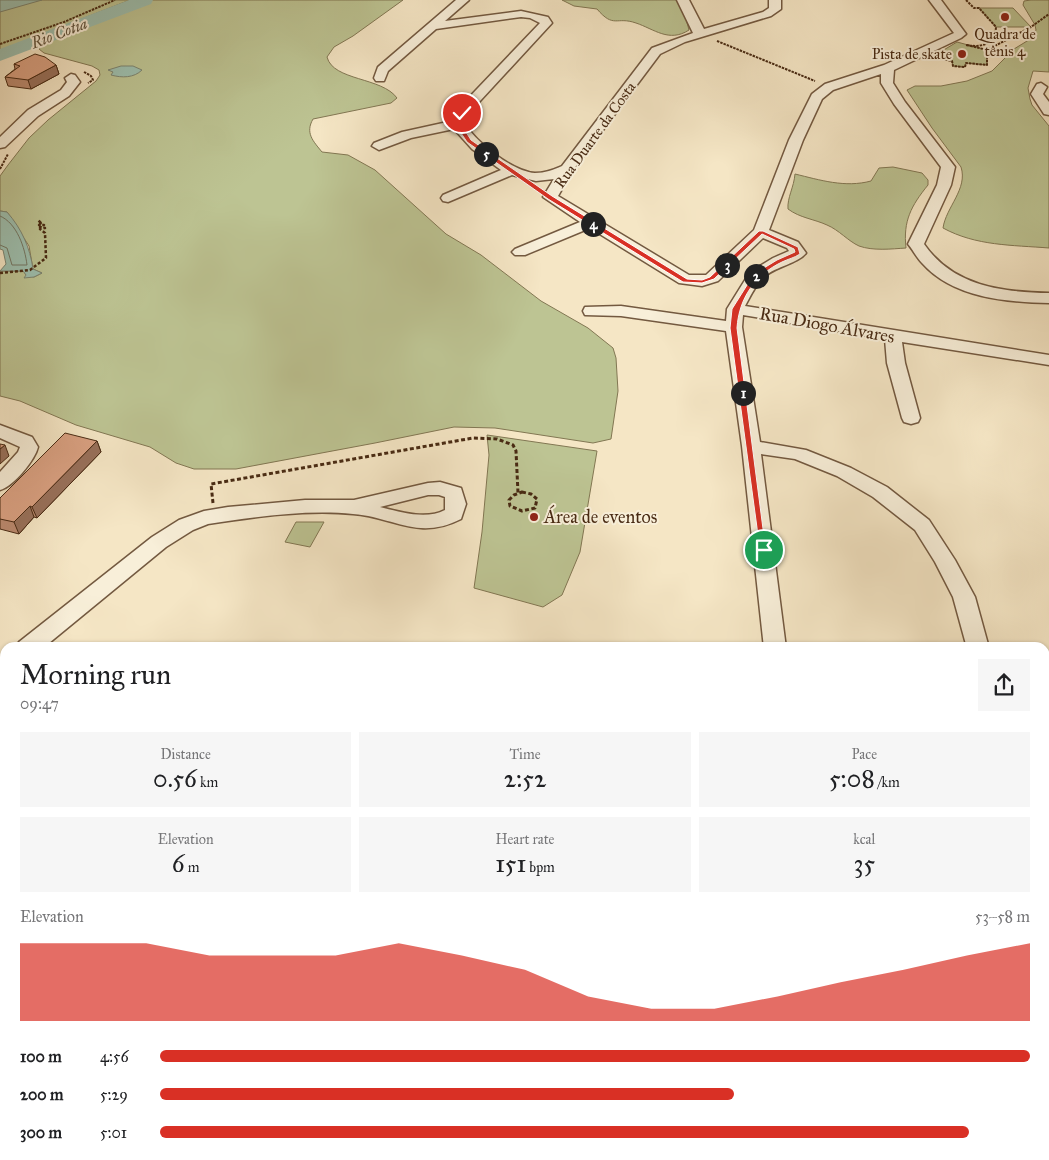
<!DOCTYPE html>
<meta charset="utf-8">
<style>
:root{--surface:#fff;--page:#f6f6f6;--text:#202124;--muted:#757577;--accent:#d93025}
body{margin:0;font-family:"IM FELL Great Primer",serif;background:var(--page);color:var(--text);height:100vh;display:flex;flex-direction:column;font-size:19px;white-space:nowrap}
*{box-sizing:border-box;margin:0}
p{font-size:16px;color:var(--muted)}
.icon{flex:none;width:28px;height:28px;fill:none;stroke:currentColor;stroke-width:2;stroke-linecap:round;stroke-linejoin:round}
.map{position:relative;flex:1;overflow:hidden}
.drawer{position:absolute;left:0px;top:642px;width:1050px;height:518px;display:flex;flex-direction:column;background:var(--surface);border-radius:15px 15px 0 0;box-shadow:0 1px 4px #0004}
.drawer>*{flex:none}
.pin{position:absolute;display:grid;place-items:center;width:42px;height:42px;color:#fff;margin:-21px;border:2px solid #fff;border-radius:50%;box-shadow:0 1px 5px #0007}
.km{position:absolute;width:25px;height:25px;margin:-12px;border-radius:50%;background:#222;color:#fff;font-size:14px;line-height:25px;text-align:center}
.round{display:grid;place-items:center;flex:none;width:52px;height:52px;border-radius:0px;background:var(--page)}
.overview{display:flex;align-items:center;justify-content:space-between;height:85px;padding:0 20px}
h1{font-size:28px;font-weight:600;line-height:38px}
.stats{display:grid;grid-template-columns:repeat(3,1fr);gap:8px;height:85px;padding:5px 20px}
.stats div{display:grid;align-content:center;border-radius:0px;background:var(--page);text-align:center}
.stats b{font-size:25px;font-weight:600}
.stats small{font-size:14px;font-weight:400}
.stats p{font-size:14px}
.chart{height:140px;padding:10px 20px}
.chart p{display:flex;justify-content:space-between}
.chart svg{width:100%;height:90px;margin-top:5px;fill:var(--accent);opacity:.7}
ul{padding:0 20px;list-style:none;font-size:16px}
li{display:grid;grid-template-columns:80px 60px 1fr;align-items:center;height:38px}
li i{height:12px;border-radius:6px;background:var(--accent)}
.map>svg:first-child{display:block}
.green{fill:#bdc493;stroke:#827753}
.water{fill:#9dc0b0;stroke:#7b8471}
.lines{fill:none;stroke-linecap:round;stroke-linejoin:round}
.shore{stroke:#727562;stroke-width:1}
.river{fill:#9dc0b0;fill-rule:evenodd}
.street-casing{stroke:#735940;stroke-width:3}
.path-far2{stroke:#482a13;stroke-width:2;stroke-dasharray:2.5 1;stroke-linecap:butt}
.path-far1{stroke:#482a13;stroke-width:2.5;stroke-dasharray:3 2;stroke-linecap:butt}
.path{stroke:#482a13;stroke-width:3;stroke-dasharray:4 2.5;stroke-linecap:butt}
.street{fill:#f8efd9;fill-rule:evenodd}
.wall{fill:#bb8a6f;stroke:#482a13}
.shaded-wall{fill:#98705a;stroke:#482a13}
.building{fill:#d9a081;stroke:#482a13}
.route{fill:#d93025;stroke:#fff}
.poi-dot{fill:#8f2418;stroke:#f8efd9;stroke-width:2}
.labels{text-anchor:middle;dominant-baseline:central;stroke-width:4;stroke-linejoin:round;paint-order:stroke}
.far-poi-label{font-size:15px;fill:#482a13;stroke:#f8efd9}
.far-street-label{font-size:15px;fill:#482a13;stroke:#f8efd9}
.far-water-label{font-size:16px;font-style:italic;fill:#5d503a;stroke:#f8efd9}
.street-label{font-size:18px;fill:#482a13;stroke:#f8efd9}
.poi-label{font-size:18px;fill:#482a13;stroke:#f8efd9;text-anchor:start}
</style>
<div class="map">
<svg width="1049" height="1160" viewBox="0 0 1049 1160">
<rect width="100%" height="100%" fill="#f5e6c5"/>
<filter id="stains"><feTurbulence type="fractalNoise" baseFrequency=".004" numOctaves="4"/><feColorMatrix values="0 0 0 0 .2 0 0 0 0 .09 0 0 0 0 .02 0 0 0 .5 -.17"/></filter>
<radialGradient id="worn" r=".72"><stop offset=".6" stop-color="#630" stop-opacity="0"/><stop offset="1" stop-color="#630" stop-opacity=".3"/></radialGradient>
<!-- green -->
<g class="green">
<path d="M0,0H130L0,51Z"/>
<path d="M151,0H403L353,36L334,47L327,57C333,81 382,77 397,98L391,103L313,119C305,133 313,141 322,152L348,155L375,170L446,234L481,255L541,301L588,328L613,348L616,358L618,391L611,439L593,443L495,428L454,427L375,443L236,469H194L176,463L150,447L76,425L20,401L0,396V271H24L26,275L34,277L42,273L33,269L29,246L7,212L0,211V176L8,165L29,138L48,120L96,81L100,75L99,70L92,66L44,53L39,49L41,44L48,40Z"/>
<path d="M562,0H678L683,7L689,30C669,43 654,29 636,23C616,16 614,29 597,9L574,6Z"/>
<path d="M1031,0H1049V72L1033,71L1028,88L1030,99L1032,105L1049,126V248C1012,245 976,246 943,228C946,207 968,189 961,167L932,128L907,90L915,86H941L967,81L992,71L1014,49L1032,38L1036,30L1035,25L1023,5L1024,1Z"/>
<path d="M979,8H1013L1031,27H996Z"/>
<path d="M957,42L987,50V65L966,63L965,67L953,66L952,61L932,57Z"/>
<path d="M893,167L922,173L928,180V185C911,206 903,221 906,248C891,249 873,251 859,246C848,241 839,230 827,225C814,219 800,218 788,209C787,198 794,187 795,174C820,180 845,188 871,181L879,168Z"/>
<path d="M487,435L597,451L580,552L562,595L543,607L474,588L482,532L489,455Z"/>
<path d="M296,522H324L310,547L285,542Z"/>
</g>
<!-- water -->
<g class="water">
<path d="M0,0H42L0,12Z"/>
<path d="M121,66H133L142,70C134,78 122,78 111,75L113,72L108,70Z"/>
<path d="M0,211L7,212C22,229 30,248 33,269L42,273L34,277L24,278L26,275L23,271H0L6,264L3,250L0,249Z"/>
</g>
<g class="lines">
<!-- shore -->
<path class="shore" d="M0,216C17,223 25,248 27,265H12L7,248L0,245"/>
<!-- river -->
<path class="river" d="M129,0H153L151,4L0,61V49Z"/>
<defs>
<g id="street">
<path d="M456,0H469L445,21L521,11L548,17L552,23L468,114L465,124C477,143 512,171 535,173C545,173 553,170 562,166L652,48L693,33L677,0H689L704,29L763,12L769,8V0H781V9L771,16L685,42L660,54L573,170L558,196L689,275H706L754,230L789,140L812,94L825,84L884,65L954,33L929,0H941L966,34L961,38L894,70L893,83L905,102L955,167L951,185L924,244C953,286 1001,292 1049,293V303C1006,302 953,298 922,263C917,258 913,250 908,244L937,185L941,167L894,104L881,83V74L833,90L822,99L803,140L769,230L798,242L806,253C798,264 772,267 762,279C755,286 750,297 745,306L1049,355V365L902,342L905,363L920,418L918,422L911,424L904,422L902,418L887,363L885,339L743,315L742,327L760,442L806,450L851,468L887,487L929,520L955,560L975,597L989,648H967L953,597L935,562L915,530L873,497L837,476L795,459L761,454L786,648H764L742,446L726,331L621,316L585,315L583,311L585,307L621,306L726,321L727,309L750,272L773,258L789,251L787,248L763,238L718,281L702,286L679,283L590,228L525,255H515L512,252L515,249L580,222L543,197L554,179L536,181L512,175L448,202L443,201L441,198L443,195L501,170L472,149L454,129L411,138L379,150L372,146L374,143L402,132L452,121L457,110L540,23L530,18L521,17L436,29L388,71L384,81H376L374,78L378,67Z"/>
<path d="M71,74L75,75L80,82L69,96L38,116L5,147L0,148V137L28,110L61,90L67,82L65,78Z"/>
<path d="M1041,83L1047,87L1043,94L1049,102V115L1044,114L1031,94L1037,84Z"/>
<path d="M0,425L32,437L38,447C35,460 13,487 0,490V472L18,452L20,447L0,438Z"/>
<path d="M440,482L461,488L466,504L461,519C418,541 394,517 353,514C308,509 253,517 208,524L193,530L166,547L43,648H16L19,642L152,537L179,520L204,511L228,507L305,500H354L428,483ZM428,495H439L445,497V510C426,520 400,512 380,507Z"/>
<path d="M0,659L5,660V678L0,677Z"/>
<rect x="0" y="832" width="5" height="22"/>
<path d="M1045,882L1049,884V908L1045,906Z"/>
<path d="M1045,933L1049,935V961L1045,959Z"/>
<path d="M0,1111L5,1113V1145L0,1143Z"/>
<path d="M16,1155H52L54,1160H18Z"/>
<path d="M265,1155H297L299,1160H267Z"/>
<path d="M337,1155H373L371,1160H335Z"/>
<path d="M784,1155H816L817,1160H785Z"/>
</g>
</defs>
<!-- street casing -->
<use href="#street" class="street-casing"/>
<!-- path-far2 -->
<g class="path-far2">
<path d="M966,0L974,8H979L996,27C995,44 982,48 966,45"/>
<path d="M717,41L815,81"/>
<path d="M0,44L64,22L115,0"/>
<path d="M967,45L987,50"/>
<path d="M938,58L952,61L953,66L965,67L966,63L987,65V50L1031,27L1049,14"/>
<path d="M84,72L91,76L93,80L88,83"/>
<path d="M0,169L8,154"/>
</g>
<!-- path-far1 -->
<path class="path-far1" d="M0,273L30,270L46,258L45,233L40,229L45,228L40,227L44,225H39L42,223H38L40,222L38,220"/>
<!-- path -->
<g class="path">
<path d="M522,492L531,494L537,499L535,508L522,511L510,506L509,500L514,495Z"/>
<path d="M213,503L211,484L473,438L497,439L513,445L516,451L518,493"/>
</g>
<!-- street -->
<use href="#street" class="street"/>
</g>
<!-- wall -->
<g class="wall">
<path d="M14,64L56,65L59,74L31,89L8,86L5,77L15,69Z"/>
<path d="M97,441L101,452L37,518L34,517L19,534L0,529V498Z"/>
</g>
<!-- shaded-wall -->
<g class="shaded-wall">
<path d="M56,65L59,74L31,89L28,80Z"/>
<path d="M97,441L101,452L37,518L32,507Z"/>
<path d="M5,445L9,456L0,464V449Z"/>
<path d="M30,506L34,517L19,534L14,522Z"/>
</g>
<!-- building -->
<g class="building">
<path d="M35,54L45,57L56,65L28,80L5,77L20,66L14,64Z"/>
<path d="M65,433L97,441L32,507L30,506L14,522L0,519V498Z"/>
<path d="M0,444L5,445L0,449Z"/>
</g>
<!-- route -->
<path class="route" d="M461,112L465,113L461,124L471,140L552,196L687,279L702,280L710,277L759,231H763L798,247L800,254C794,258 788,259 782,262C755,275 739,298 737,328L766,552H761L760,550L730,328L732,309L754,274L777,260L795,252L794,249L762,234L714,279L702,283L683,282L548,199L467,142L455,124Z"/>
<!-- markers -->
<g class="poi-dot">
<circle cx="1005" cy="17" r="5"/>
<circle cx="962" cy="54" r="5"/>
<circle cx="534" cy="517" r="5"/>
</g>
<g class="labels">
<!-- far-poi labels -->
<g class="far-poi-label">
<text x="1005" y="34">Quadra de<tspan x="1005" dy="17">tênis 4</tspan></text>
<text x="952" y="54" text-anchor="end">Pista de skate</text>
</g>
<!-- far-street labels -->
<g class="far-street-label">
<text transform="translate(595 135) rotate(-54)">Rua Duarte da Costa</text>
</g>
<!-- far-water labels -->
<g class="far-water-label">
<text transform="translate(59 33) rotate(-21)">Rio Cotia</text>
</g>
<!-- street labels -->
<g class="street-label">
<text transform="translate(827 325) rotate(10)">Rua Diogo Álvares</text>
</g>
<!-- poi labels -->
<g class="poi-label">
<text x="544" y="517">Área de eventos</text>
</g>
</g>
<rect width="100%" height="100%" filter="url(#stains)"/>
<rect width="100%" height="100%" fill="url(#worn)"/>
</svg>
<div class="pin" style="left:764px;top:550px;background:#1e9e55"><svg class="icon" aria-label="arrive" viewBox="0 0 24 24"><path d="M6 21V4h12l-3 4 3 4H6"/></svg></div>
<div class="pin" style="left:462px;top:113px;background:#d93025"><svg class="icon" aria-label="check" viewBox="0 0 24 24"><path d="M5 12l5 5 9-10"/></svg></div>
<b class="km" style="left:743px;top:393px">1</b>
<b class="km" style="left:756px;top:276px">2</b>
<b class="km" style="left:727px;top:265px">3</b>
<b class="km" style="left:593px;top:224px">4</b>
<b class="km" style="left:486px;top:154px">5</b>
<section class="drawer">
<div class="overview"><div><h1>Morning run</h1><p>09:47</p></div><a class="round"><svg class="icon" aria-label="share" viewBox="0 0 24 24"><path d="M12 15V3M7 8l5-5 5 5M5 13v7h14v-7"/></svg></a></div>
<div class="stats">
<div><p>Distance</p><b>0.56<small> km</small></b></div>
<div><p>Time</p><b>2:52</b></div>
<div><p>Pace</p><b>5:08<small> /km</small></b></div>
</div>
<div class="stats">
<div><p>Elevation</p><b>6<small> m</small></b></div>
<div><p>Heart rate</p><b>151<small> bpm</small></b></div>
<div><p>kcal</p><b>35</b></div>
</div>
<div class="chart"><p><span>Elevation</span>53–58 m</p>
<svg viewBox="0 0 160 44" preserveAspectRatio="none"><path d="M0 44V6L10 6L20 6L30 12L40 12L50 12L60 6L70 12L80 19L90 32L100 38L110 38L120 32L130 25L140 19L150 12L160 6V44z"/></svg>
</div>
<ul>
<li><b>100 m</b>4:56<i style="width:100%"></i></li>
<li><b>200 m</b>5:29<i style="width:66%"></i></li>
<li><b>300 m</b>5:01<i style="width:93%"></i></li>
</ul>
</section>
</div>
